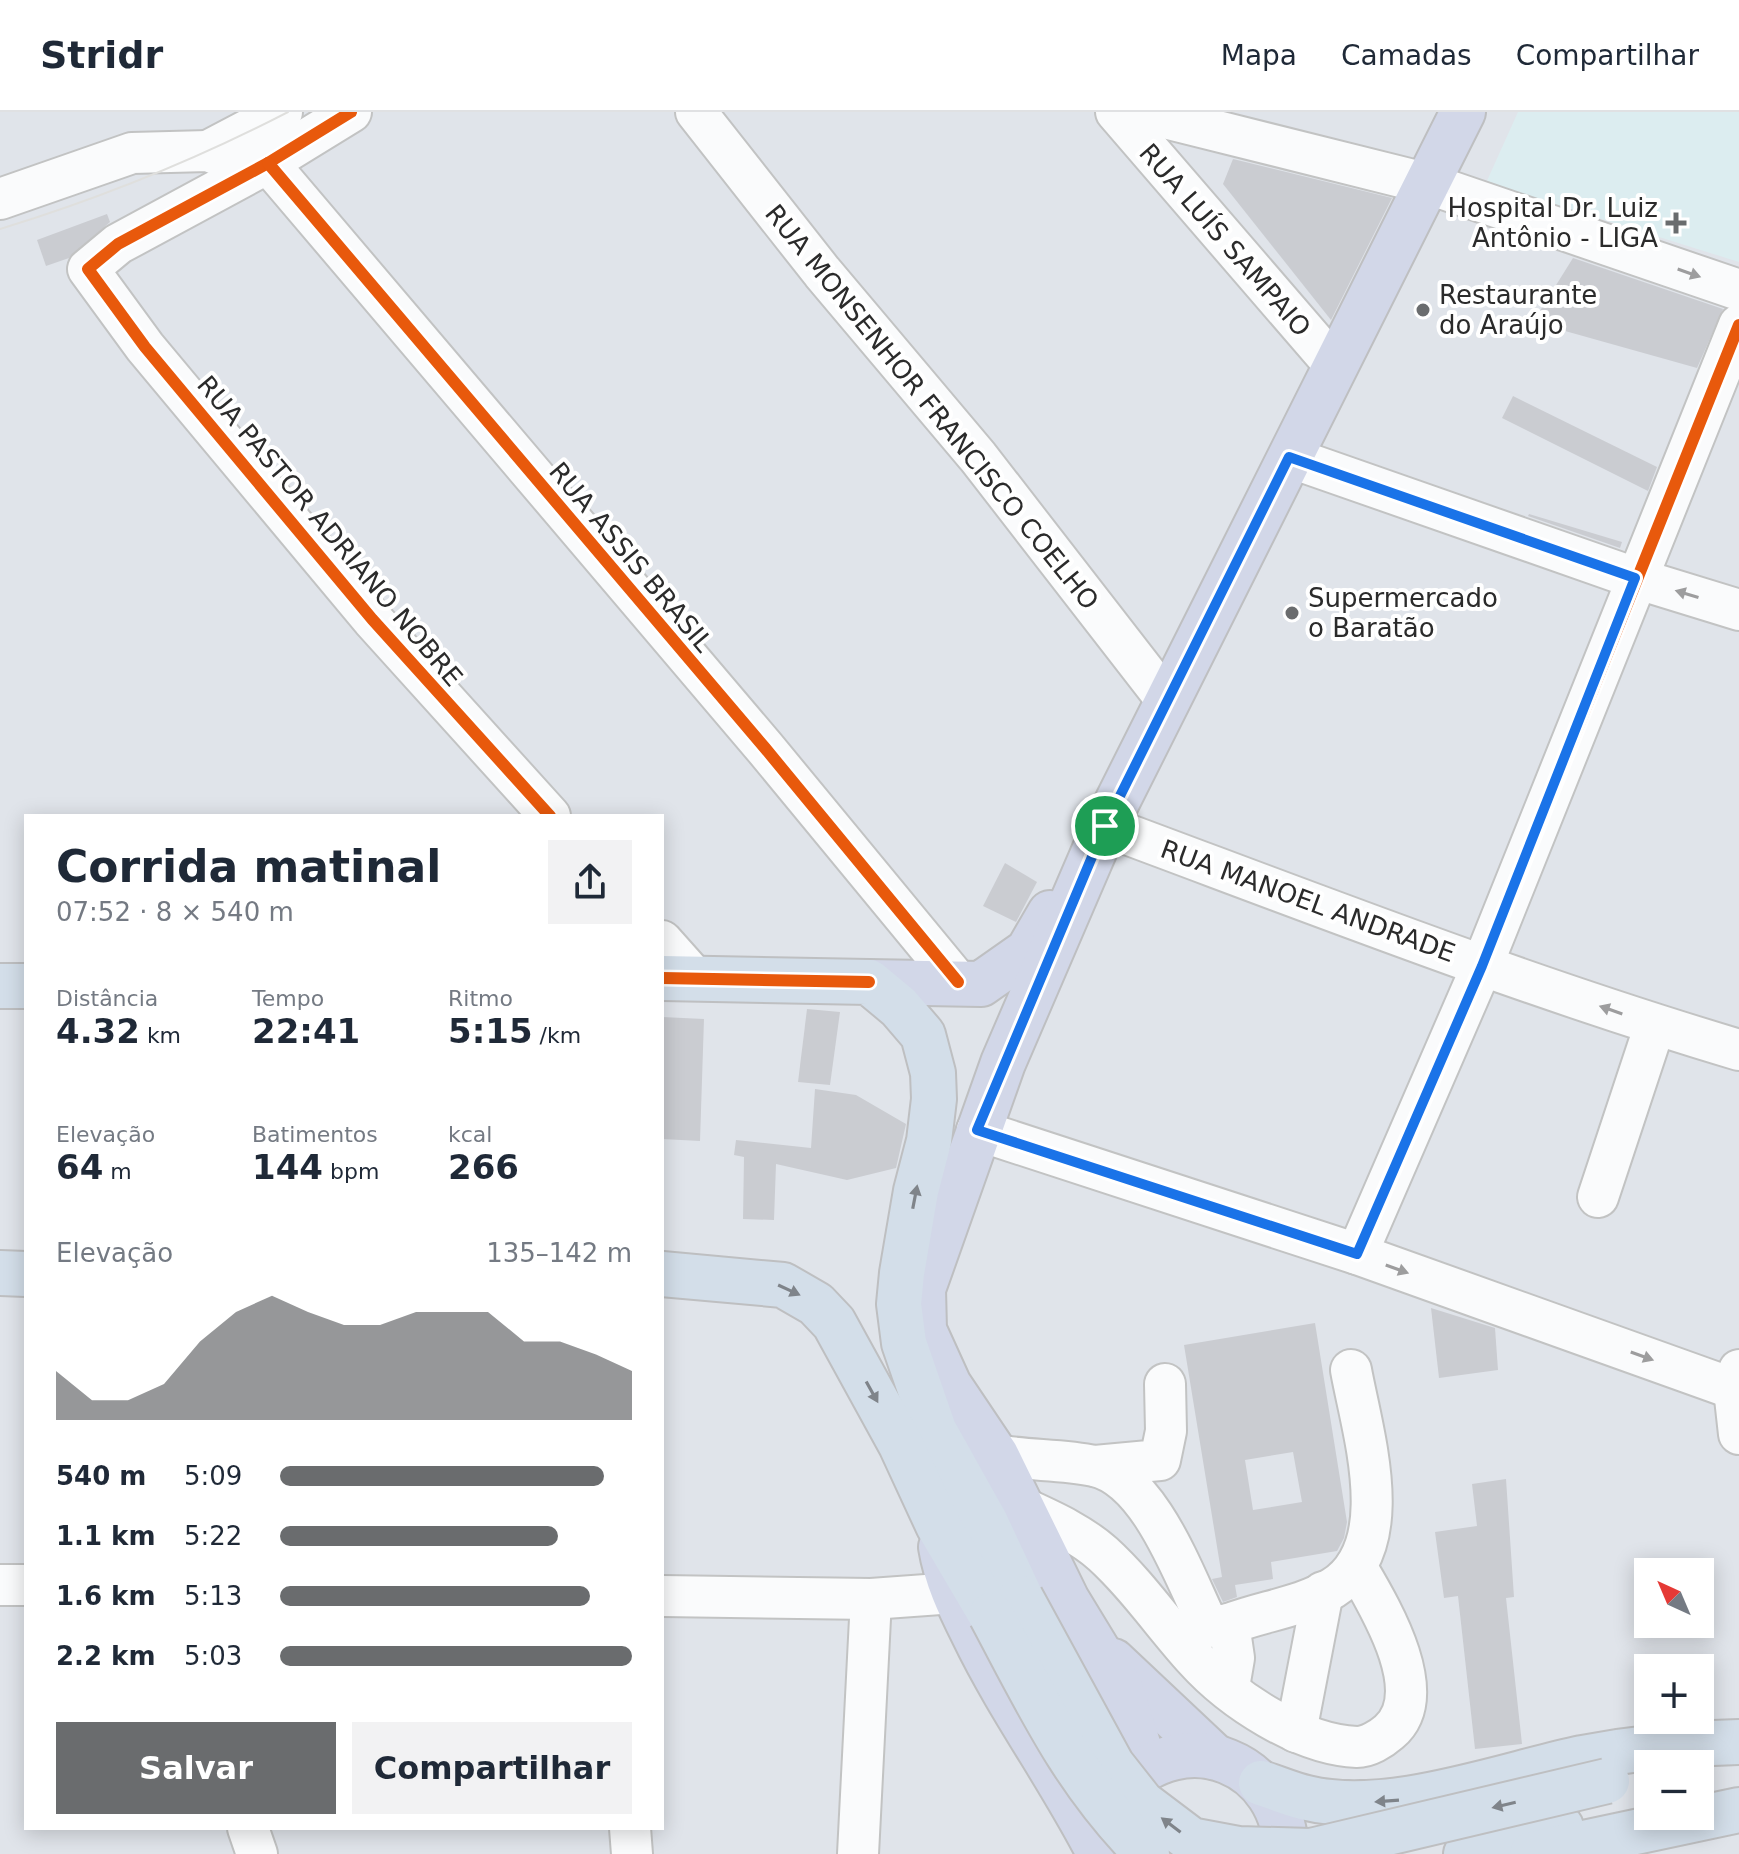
<!DOCTYPE html>
<html lang="pt">
<meta charset="utf-8">
<style>
:root{--surface:#fff;--page:#f2f2f3;--text:#1f2937;--muted:#747a83;--line:#e0e1e3;--accent:#6a6c6e}
body{margin:0;font-family:"DejaVu Sans",sans-serif;background:var(--page);color:var(--text);height:100vh;display:flex;flex-direction:column;font-size:30px;white-space:nowrap}
*{box-sizing:border-box;margin:0}
p{font-size:26px;color:var(--muted)}
.icon{flex:none;width:44px;height:44px;fill:none;stroke:currentColor;stroke-width:2;stroke-linecap:round;stroke-linejoin:round}
.map{position:relative;flex:1;overflow:hidden}
.panel{position:absolute;left:24px;top:702px;width:640px;height:1016px;display:flex;flex-direction:column;background:var(--surface);border-radius:0px;box-shadow:0 4px 20px #0003}
.panel>*{flex:none}
.needle{width:52px;rotate:316deg}
.fabs{position:absolute;left:1634px;top:1446px;display:grid;gap:16px}
.fabs a{display:grid;place-items:center;width:80px;height:80px;border-radius:0px;background:var(--surface);box-shadow:0 4px 20px #0003;font-size:40px}
.pin{position:absolute;display:grid;place-items:center;width:68px;height:68px;color:#fff;margin:-34px;border:4px solid #fff;border-radius:50%;box-shadow:0 2px 8px #0007}
.round{display:grid;place-items:center;flex:none;width:84px;height:84px;border-radius:0px;background:var(--page)}
.overview{display:flex;align-items:center;justify-content:space-between;height:136px;padding:0 32px}
h1{font-size:44px;font-weight:800;line-height:60px}
.figures{display:grid;grid-template-columns:repeat(3,1fr);gap:12px;height:136px;padding:8px 32px}
.figures div{display:grid;align-content:center}
.figures b{font-size:34px;font-weight:800}
.figures small{font-size:22px;font-weight:400}
.figures p{font-size:22px}
.chart{height:224px;padding:16px 32px}
.chart p{display:flex;justify-content:space-between}
.chart svg{width:100%;height:144px;margin-top:8px;fill:var(--accent);opacity:.7}
.action{display:flex;gap:16px;margin-top:auto;padding:16px 32px}
.action a{flex:1;height:92px;border-radius:0px;background:var(--accent);color:#fff;font-size:32px;font-weight:800;line-height:92px;text-align:center}
.action a+a{background:var(--page);color:var(--text)}
ul{padding:0 32px;list-style:none;font-size:26px}
li{display:grid;grid-template-columns:128px 96px 1fr;align-items:center;height:60px}
li i{height:20px;border-radius:10px;background:var(--accent)}
header{display:flex;align-items:center;gap:48px;box-sizing:border-box;height:112px;padding:0 40px;background:var(--surface);border-bottom:2px solid var(--line)}
header strong{font-size:38px}
nav{display:flex;gap:44px;margin-inline-start:auto;font-size:28px}
.map>svg:first-child{display:block}
.medical{fill:#dcedf0}
.building{fill:#caccd1;fill-rule:evenodd}
.lines{fill:none;stroke-linecap:round;stroke-linejoin:round}
.minor-casing{stroke:#c2c3c3;stroke-width:44}
.major-casing{stroke:#bebfc1;stroke-width:48}
.highway-casing{stroke:#bebfc1;stroke-width:48}
.minor{stroke:#fafbfc;stroke-width:40}
.major{stroke:#d2d7e8;stroke-width:44}
.highway{stroke:#d3dee9;stroke-width:44}
.tram{stroke:#dfdfdd;stroke-width:2}
.highway-bridge-casing{stroke:#bebfc1;stroke-width:48;stroke-linecap:butt}
.highway-bridge{stroke:#d3dee9;stroke-width:44}
.cycleway-casing{stroke:#fff;stroke-width:17}
.cycleway{stroke:#e8590c;stroke-width:12}
.oneway{fill:#9d9d9e}
.oneway2{fill:#7f848a}
.route-casing{stroke:#fff;stroke-width:16}
.route{stroke:#1a73e8;stroke-width:10}
.poi-dot{fill:#6a6c6e;stroke:#fff;stroke-width:3}
.labels{text-anchor:middle;dominant-baseline:central;stroke-width:8;stroke-linejoin:round;paint-order:stroke}
.poi-label{font-size:26px;fill:#2b2b2b;stroke:#fff;text-anchor:start}
.street-label{font-size:26px;fill:#2b2b2b;stroke:#fff}
</style>
<header>
<strong>Stridr</strong>
<nav><a>Mapa</a><a>Camadas</a><a>Compartilhar</a></nav>
</header>
<div class="map">
<svg width="1739" height="1742" viewBox="0 0 1739 1742">
<rect width="100%" height="100%" fill="#e0e4ea"/>
<!-- medical -->
<path class="medical" d="M1518,0H1739V150L1486,71Z"/>
<!-- building -->
<g class="building">
<path d="M1233,47L1392,86L1331,208L1223,72Z"/>
<path d="M107,102L110,110L69,146L46,154L37,128Z"/>
<path d="M1573,146L1723,197L1697,256L1533,210Z"/>
<path d="M1513,284L1657,355L1648,379L1502,306Z"/>
<path d="M1529,402L1622,430L1620,436L1528,404Z"/>
<path d="M1005,751L1037,770L1016,810L983,794Z"/>
<path d="M807,897L840,900L830,973L798,970Z"/>
<path d="M662,905L704,907L700,1029L662,1027Z"/>
<path d="M815,977L856,983L906,1012L896,1056L847,1068L776,1052L774,1108L743,1107L744,1045L734,1043L736,1028L811,1036Z"/>
<path d="M1431,1196L1495,1216L1498,1258L1439,1266Z"/>
<path d="M1315,1211L1347,1410L1344,1426L1337,1439L1271,1450L1273,1467L1235,1473L1237,1485L1223,1490L1212,1467L1222,1465L1184,1233ZM1293,1340L1302,1390L1253,1398L1245,1348Z"/>
<path d="M1506,1367L1514,1485L1506,1486L1522,1632L1475,1637L1458,1484L1444,1486L1435,1420L1477,1414L1472,1372Z"/>
</g>
<g class="lines">
<defs>
<g id="minor">
<path d="M351,0L268,51L118,132L88,157L145,235L372,507L550,704"/>
<path d="M696,0L822,160L978,345L1168,590"/>
<path d="M1116,0L1336,255"/>
<path d="M1141,0L1429,72L1739,178"/>
<path d="M208,39L282,0"/>
<path d="M268,51L765,636L958,870"/>
<path d="M0,87L132,41L208,39L240,52L268,51"/>
<path d="M1289,345L1635,466L1739,498"/>
<path d="M1105,714C1315,792 1524,874 1739,938"/>
<path d="M662,829L695,866"/>
<path d="M977,1018L1357,1142L1734,1277"/>
<path d="M1598,1085L1655,913"/>
<path d="M1357,1142L1482,854L1739,213"/>
<path d="M1739,1258L1734,1277L1739,1322"/>
<path d="M996,1343C1028,1349 1062,1347 1094,1354C1151,1366 1185,1467 1209,1515L1229,1512L1234,1546L1229,1575"/>
<path d="M1095,1354L1160,1348L1166,1319L1165,1272"/>
<path d="M1019,1394C1049,1408 1078,1420 1103,1442C1138,1474 1164,1513 1195,1547C1232,1588 1301,1633 1357,1635C1368,1635 1381,1627 1389,1620C1434,1582 1378,1492 1356,1454"/>
<path d="M0,1473H26"/>
<path d="M662,1484L871,1487L954,1481"/>
<path d="M1229,1512C1263,1499 1301,1495 1333,1476C1400,1435 1362,1319 1351,1258"/>
<path d="M1296,1620L1323,1480"/>
<path d="M248,1716L257,1742"/>
<path d="M630,1716L632,1742"/>
<path d="M858,1742L871,1487"/>
</g>
<g id="major">
<path d="M869,870L981,872L1028,839L1050,801"/>
<path d="M941,1435C946,1466 959,1493 973,1521C1010,1598 1061,1666 1099,1741"/>
<path d="M1113,1549L1215,1645"/>
<path d="M1142,1658L1138,1632L1120,1575L1067,1488L996,1343L949,1273L924,1218L923,1177L1003,951L1105,714L1463,0"/>
<path d="M1121,1677C1185,1609 1286,1650 1286,1742"/>
</g>
<g id="highway">
<path d="M662,866L869,870L899,895L923,923L933,961L934,987L929,1029L916,1079L902,1161L899,1192L904,1231L934,1318L986,1411L1021,1486"/>
<path d="M0,874H26"/>
<path d="M0,1161L26,1162"/>
<path d="M662,1162L783,1173L816,1192L834,1211L901,1333L938,1413L991,1503"/>
<path d="M1261,1671C1277,1676 1292,1683 1307,1686C1388,1706 1502,1663 1582,1646C1635,1636 1685,1631 1739,1630"/>
<path d="M1466,1742L1561,1715"/>
<path d="M1532,1742L1739,1698"/>
</g>
</defs>
<!-- minor casing -->
<use href="#minor" class="minor-casing"/>
<!-- major casing -->
<use href="#major" class="major-casing"/>
<!-- highway casing -->
<use href="#highway" class="highway-casing"/>
<!-- minor -->
<use href="#minor" class="minor"/>
<!-- major -->
<use href="#major" class="major"/>
<!-- highway -->
<use href="#highway" class="highway"/>
<!-- tram -->
<path class="tram" d="M0,117C98,87 197,47 288,0"/>
<defs>
<g id="highway-bridge">
<path d="M1021,1486L1112,1653L1142,1691L1191,1728L1239,1737L1311,1739L1607,1669"/>
<path d="M991,1503C1039,1593 1074,1669 1147,1742"/>
</g>
</defs>
<!-- highway-bridge casing -->
<use href="#highway-bridge" class="highway-bridge-casing"/>
<!-- highway-bridge -->
<use href="#highway-bridge" class="highway-bridge"/>
<defs>
<g id="cycleway">
<path d="M351,0L268,51L118,132L88,157L145,235L372,507L550,704"/>
<path d="M268,51L765,636L958,870"/>
<path d="M662,866L869,870"/>
<path d="M1357,1142L1482,854L1739,213"/>
</g>
</defs>
<!-- cycleway casing -->
<use href="#cycleway" class="cycleway-casing"/>
<!-- cycleway -->
<use href="#cycleway" class="cycleway"/>
</g>
<!-- one-way arrows -->
<defs><path id="oneway-solid" d="M-6-.8H1V-3.2L6.5 0L1 3.2V.8H-6Z" transform="scale(2)"/></defs>
<g class="oneway">
<use href="#oneway-solid" transform="translate(1689 161) rotate(19)"/>
<use href="#oneway-solid" transform="translate(1687 482) rotate(-163)"/>
<use href="#oneway-solid" transform="translate(1611 898) rotate(-161)"/>
<use href="#oneway-solid" transform="translate(1397 1157) rotate(20)"/>
<use href="#oneway-solid" transform="translate(1642 1244) rotate(20)"/>
</g>
<g class="oneway2">
<use href="#oneway-solid" transform="translate(915 1085) rotate(-79)"/>
<use href="#oneway-solid" transform="translate(789 1178) rotate(25)"/>
<use href="#oneway-solid" transform="translate(872 1280) rotate(61)"/>
<use href="#oneway-solid" transform="translate(1387 1689) rotate(176)"/>
<use href="#oneway-solid" transform="translate(1504 1693) rotate(167)"/>
<use href="#oneway-solid" transform="translate(1171 1713) rotate(-143)"/>
</g>
<g class="lines">
<defs>
<path id="route" d="M1289,345L1635,466L1482,854L1357,1142L977,1018L1105,714Z"/>
</defs>
<!-- route casing -->
<use href="#route" class="route-casing"/>
<!-- route -->
<use href="#route" class="route"/>
</g>
<!-- markers -->
<g class="poi-dot">
<path d="M1672 99h8v8h8v8h-8v8h-8v-8h-8v-8h8z"/>
<circle cx="1423" cy="198" r="8"/>
<circle cx="1292" cy="501" r="8"/>
</g>
<g class="labels">
<!-- poi labels -->
<g class="poi-label">
<text x="1658" y="96" text-anchor="end">Hospital Dr. Luiz<tspan x="1658" dy="30">Antônio - LIGA</tspan></text>
<text x="1439" y="183">Restaurante<tspan x="1439" dy="30">do Araújo</tspan></text>
<text x="1308" y="486">Supermercado<tspan x="1308" dy="30">o Baratão</tspan></text>
</g>
<!-- street labels -->
<g class="street-label">
<text transform="translate(1225 128) rotate(49)">RUA LUÍS SAMPAIO</text>
<text transform="translate(932 295) rotate(51)">RUA MONSENHOR FRANCISCO COELHO</text>
<text transform="translate(330 419) rotate(50)">RUA PASTOR ADRIANO NOBRE</text>
<text transform="translate(631 445) rotate(50)">RUA ASSIS BRASIL</text>
<text transform="translate(1308 789) rotate(20)">RUA MANOEL ANDRADE</text>
</g>
</g>
</svg>
<div class="fabs">
<a><svg class="needle" viewBox="-14 -14 28 28"><path d="M0-13l5 13h-10z" fill="#e53935"/><path d="M0 13l5-13h-10z" fill="#747a83"/></svg></a>
<a>+</a>
<a>−</a>
</div>
<div class="pin" style="left:1105px;top:714px;background:#1e9e55"><svg class="icon" aria-label="arrive" viewBox="0 0 24 24"><path d="M6 21V4h12l-3 4 3 4H6"/></svg></div>
<section class="panel">
<div class="overview"><div><h1>Corrida matinal</h1><p>07:52 · 8 × 540 m</p></div><a class="round"><svg class="icon" aria-label="share" viewBox="0 0 24 24"><path d="M12 15V3M7 8l5-5 5 5M5 13v7h14v-7"/></svg></a></div>
<div class="figures">
<div><p>Distância</p><b>4.32<small> km</small></b></div>
<div><p>Tempo</p><b>22:41</b></div>
<div><p>Ritmo</p><b>5:15<small> /km</small></b></div>
</div>
<div class="figures">
<div><p>Elevação</p><b>64<small> m</small></b></div>
<div><p>Batimentos</p><b>144<small> bpm</small></b></div>
<div><p>kcal</p><b>266</b></div>
</div>
<div class="chart"><p><span>Elevação</span>135–142 m</p>
<svg viewBox="0 0 160 44" preserveAspectRatio="none"><path d="M0 44V29L10 38L20 38L30 33L40 20L50 11L60 6L70 11L80 15L90 15L100 11L110 11L120 11L130 20L140 20L150 24L160 29V44z"/></svg>
</div>
<ul>
<li><b>540 m</b>5:09<i style="width:92%"></i></li>
<li><b>1.1 km</b>5:22<i style="width:79%"></i></li>
<li><b>1.6 km</b>5:13<i style="width:88%"></i></li>
<li><b>2.2 km</b>5:03<i style="width:100%"></i></li>
</ul>
<div class="action"><a>Salvar</a><a>Compartilhar</a></div>
</section>
</div>
